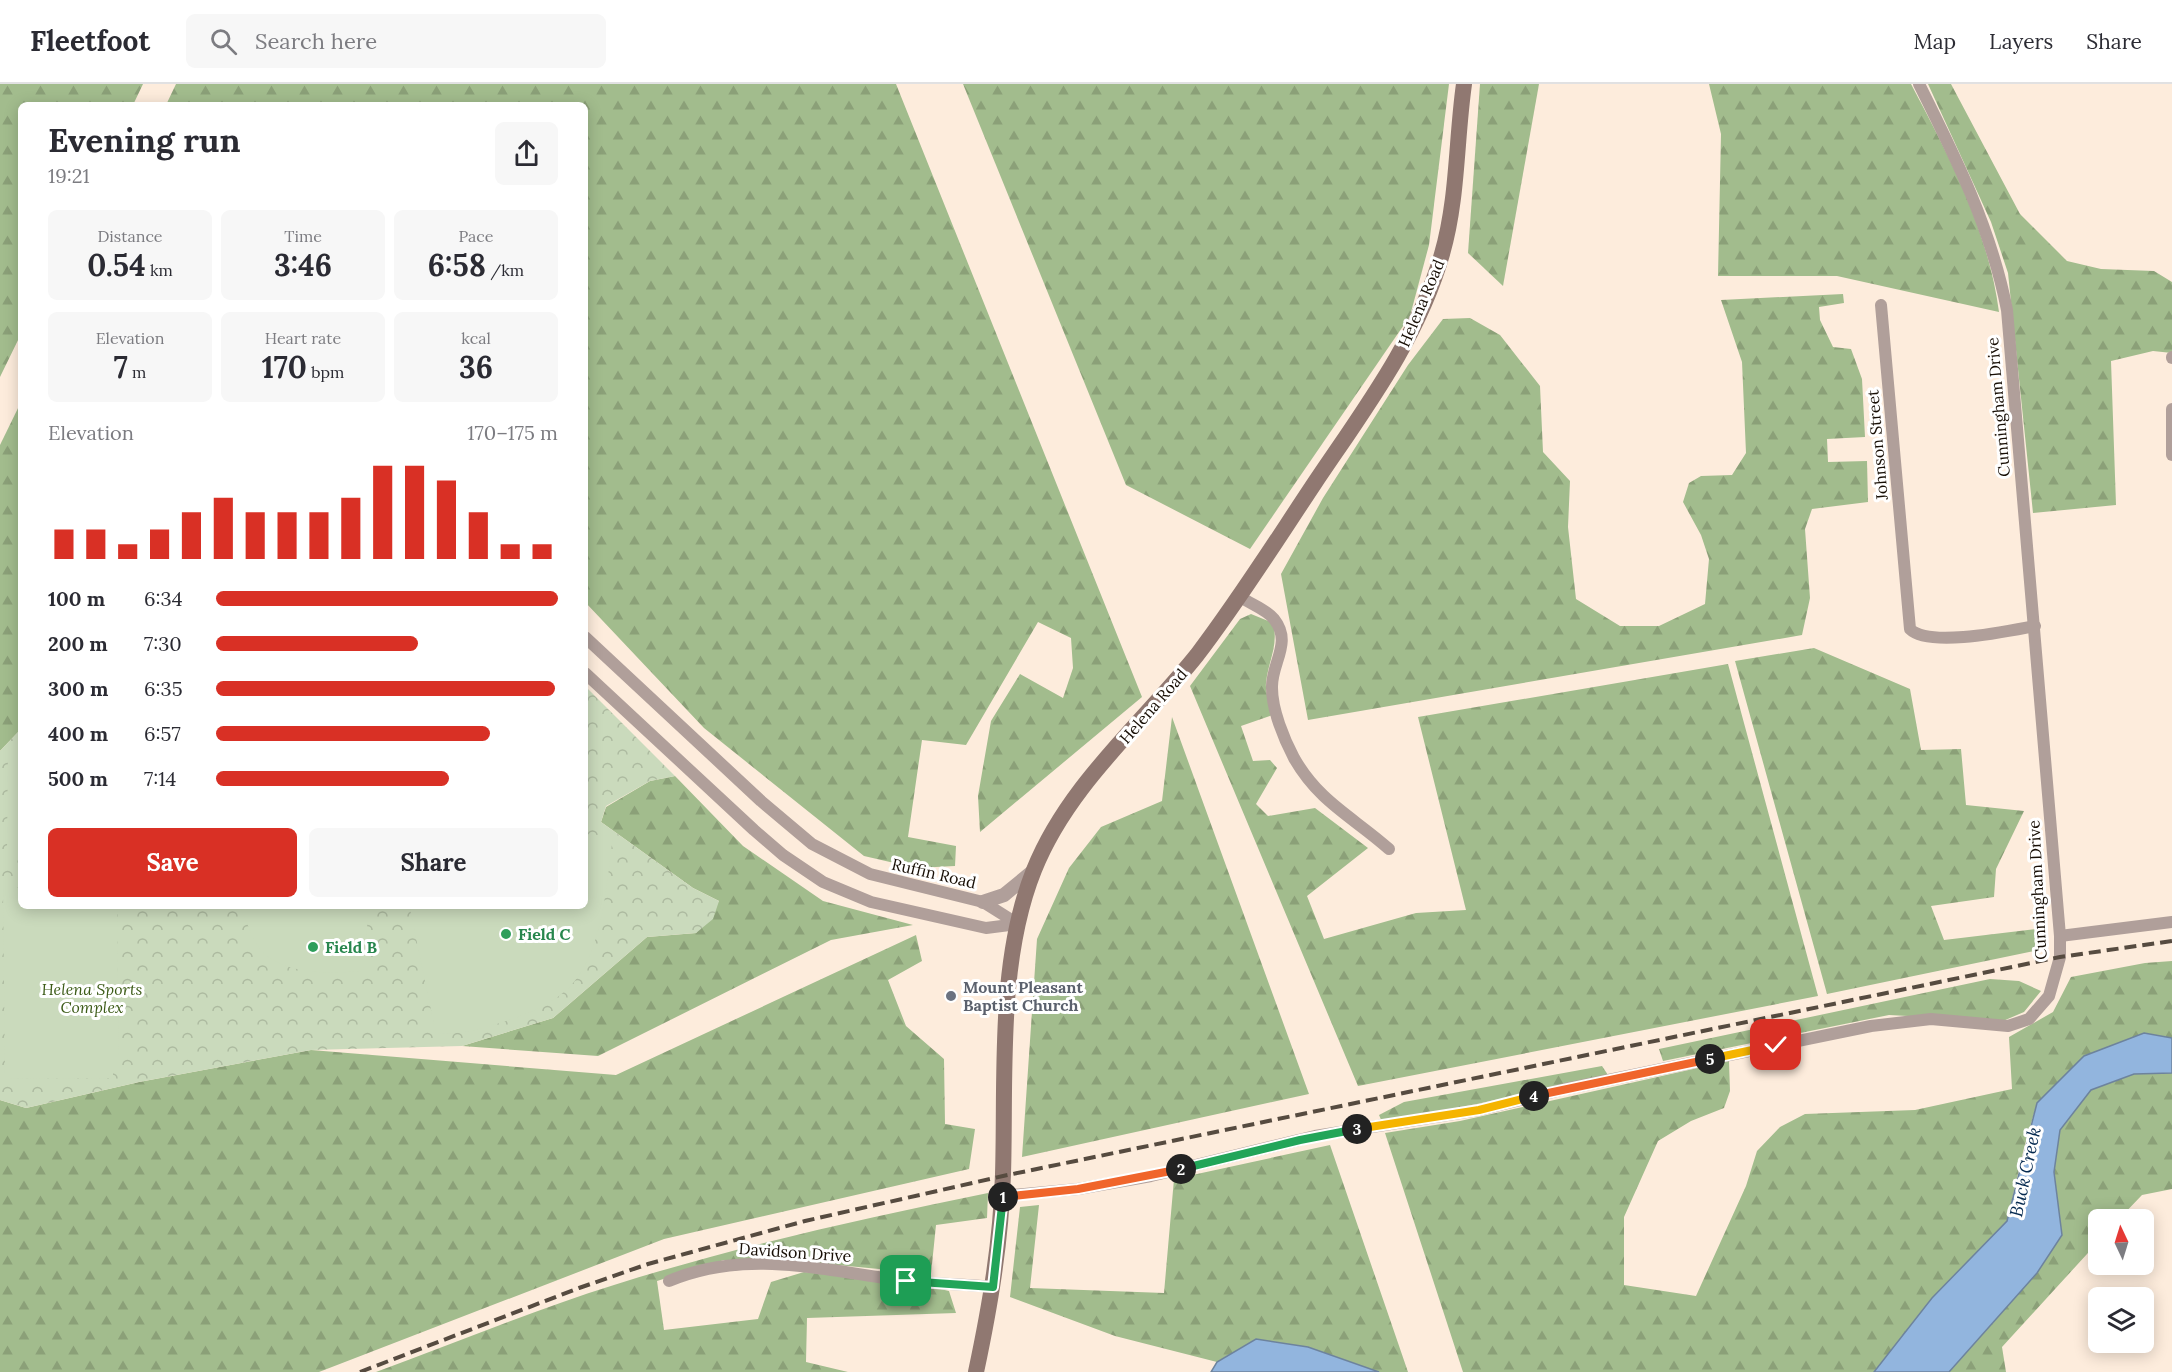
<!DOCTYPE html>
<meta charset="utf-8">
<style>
:root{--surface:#fff;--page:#f7f7f7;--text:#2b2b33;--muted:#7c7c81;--line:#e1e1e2;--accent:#d93025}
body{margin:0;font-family:Lora,serif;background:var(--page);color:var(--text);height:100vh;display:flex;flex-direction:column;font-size:22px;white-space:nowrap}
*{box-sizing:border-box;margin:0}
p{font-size:20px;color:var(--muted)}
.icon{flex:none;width:33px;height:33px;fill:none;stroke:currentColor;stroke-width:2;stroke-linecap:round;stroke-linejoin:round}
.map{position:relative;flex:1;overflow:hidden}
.panel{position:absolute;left:18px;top:18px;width:570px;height:807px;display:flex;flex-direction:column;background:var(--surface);border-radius:9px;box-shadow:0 3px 15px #0003}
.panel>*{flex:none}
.needle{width:39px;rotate:356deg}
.tools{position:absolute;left:2088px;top:1125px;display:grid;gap:12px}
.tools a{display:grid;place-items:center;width:66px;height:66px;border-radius:9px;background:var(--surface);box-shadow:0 3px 15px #0003;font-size:30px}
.pin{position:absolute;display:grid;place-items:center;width:51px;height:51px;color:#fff;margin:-26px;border-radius:12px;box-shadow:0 3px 9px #0006}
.km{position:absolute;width:30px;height:30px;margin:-15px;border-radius:50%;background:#222;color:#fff;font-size:16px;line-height:30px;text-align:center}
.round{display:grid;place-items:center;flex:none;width:63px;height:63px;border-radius:9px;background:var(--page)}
.headline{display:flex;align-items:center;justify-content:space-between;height:102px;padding:0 30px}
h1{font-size:33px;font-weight:700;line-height:45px}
.stats{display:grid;grid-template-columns:repeat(3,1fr);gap:9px;height:102px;padding:6px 30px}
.stats div{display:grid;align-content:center;border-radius:9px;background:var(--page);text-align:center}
.stats b{font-size:30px;font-weight:700}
.stats small{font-size:16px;font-weight:400}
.stats p{font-size:16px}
.chart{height:168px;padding:12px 30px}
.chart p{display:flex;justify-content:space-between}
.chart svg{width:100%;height:108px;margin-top:6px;stroke:var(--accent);stroke-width:6}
.cta{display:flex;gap:12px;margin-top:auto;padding:12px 30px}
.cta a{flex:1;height:69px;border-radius:9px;background:var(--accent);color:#fff;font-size:24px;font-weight:700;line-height:69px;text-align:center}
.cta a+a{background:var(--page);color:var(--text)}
ul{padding:0 30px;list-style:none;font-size:20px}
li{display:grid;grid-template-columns:96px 72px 1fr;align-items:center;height:45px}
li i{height:15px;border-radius:8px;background:var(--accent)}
header{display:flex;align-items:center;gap:36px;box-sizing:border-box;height:84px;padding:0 30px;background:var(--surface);border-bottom:2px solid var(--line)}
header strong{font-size:28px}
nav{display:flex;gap:33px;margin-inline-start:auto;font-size:21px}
.search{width:420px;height:54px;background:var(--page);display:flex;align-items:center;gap:15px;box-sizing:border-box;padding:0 21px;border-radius:9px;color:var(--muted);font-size:22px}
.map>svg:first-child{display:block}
.forest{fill:url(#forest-firs)}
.park{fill:url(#park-crowns)}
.pitch{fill:#cadabc}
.water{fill:#92b5de;stroke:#6d839d;stroke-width:1.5}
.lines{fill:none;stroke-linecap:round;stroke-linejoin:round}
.minor{stroke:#b09f9a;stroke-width:12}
.tertiary{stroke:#b09f9a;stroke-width:14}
.secondary{stroke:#907871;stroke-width:16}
.rail{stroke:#564b40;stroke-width:4;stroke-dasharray:12 6;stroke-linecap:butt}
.split-1-casing{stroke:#fff;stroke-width:12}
.split-2-casing{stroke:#fff;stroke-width:12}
.split-3-casing{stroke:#fff;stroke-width:12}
.split-4-casing{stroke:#fff;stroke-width:12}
.split-5-casing{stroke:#fff;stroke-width:12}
.split-6-casing{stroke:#fff;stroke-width:12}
.split-1{stroke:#22a559;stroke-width:8}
.split-2{stroke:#f0652b;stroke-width:8}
.split-3{stroke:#22a559;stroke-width:8}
.split-4{stroke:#f5b400;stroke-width:8}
.split-5{stroke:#f0652b;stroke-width:8}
.split-6{stroke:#f5b400;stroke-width:8}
.leisure-dot{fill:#2e9e5b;stroke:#fff;stroke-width:2}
.worship-dot{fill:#6b7280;stroke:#fff;stroke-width:2}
.labels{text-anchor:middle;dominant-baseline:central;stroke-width:6;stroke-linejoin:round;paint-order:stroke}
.street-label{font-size:16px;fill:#170e05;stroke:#fff}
.leisure-label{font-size:16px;font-weight:bold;fill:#27864d;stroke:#fff;text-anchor:start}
.worship-label{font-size:16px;font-weight:bold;fill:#5b616d;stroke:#fff;text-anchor:start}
.park-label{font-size:16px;font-style:italic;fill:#3c5b17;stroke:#fff}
.water-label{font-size:18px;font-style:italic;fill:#04294f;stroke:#fff}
</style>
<header>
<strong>Fleetfoot</strong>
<div class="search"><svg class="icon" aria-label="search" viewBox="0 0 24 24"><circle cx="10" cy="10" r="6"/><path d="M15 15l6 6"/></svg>Search here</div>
<nav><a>Map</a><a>Layers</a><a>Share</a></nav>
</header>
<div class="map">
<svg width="2172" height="1288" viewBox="0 0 2172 1288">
<defs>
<pattern id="forest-firs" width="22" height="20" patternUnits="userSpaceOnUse" patternTransform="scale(1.5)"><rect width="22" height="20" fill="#a2bc8d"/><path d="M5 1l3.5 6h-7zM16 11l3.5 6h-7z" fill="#8ba078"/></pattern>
<pattern id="park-crowns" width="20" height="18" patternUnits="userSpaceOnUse" patternTransform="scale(1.5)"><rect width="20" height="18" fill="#cadabc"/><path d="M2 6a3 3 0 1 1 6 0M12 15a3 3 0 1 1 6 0" fill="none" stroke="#adbaa0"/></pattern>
</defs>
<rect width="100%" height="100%" fill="#fdecdc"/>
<!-- forest -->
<g class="forest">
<path d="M0,0H143L133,21H21V250L0,293Z"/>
<path d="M176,0H896L1142,613L980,748L978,712L991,637L1020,590L1063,614L1073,584L1071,554L1038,538L966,661L922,656L908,753L956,762L955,782L916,784L864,772L704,644L585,518V21H166Z"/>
<path d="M963,0H1449L1429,161L1410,232L1250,465L1126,401Z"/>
<path d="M1480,0H1539L1503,202L1468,169Z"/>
<path d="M1709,0H1911C1949,72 1988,145 1999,228L1837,192H1718L1721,50Z"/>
<path d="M1928,0H1951L2020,130L2067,177L2101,185L2154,187L2172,198V269L2153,267L2111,277L2116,421L2033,429L2008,189L1991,138Z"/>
<path d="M1843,210L1844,219L1819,223L1820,236L1833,263L1851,265L1862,295L1865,353L1827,355L1828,378L1867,377L1868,418L1812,425L1805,445L1810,514L1802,551L1308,636L1281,490L1323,414L1408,281L1443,235L1470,234L1500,251L1540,302L1543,368L1570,397L1568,443L1576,515L1620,542H1659L1705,520L1709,475L1701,451L1683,418L1689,399L1701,392L1732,391L1746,369L1742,278L1721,216Z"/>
<path d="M21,318V645L0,667V361Z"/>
<path d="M1251,530L1273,539C1279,562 1268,577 1266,599C1265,608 1271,622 1273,631L1241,642L1253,677L1270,676L1277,684L1256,720L1268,732L1315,724L1368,764L1307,812L1324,855L1416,829L1466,826L1418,633L1728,580L1818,912L1358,1002L1190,602L1240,535Z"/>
<path d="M1814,564L1910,605L1921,666L1961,665L1966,721L2024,727L1996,785L1994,813L1931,822L1944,856L2037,845L2044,865L1827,910L1735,577Z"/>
<path d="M1172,633L1309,1010L1022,1073L1037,855L1069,784L1101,743L1162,717Z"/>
<path d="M675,692L743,762L823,817L913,841L831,856L598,972L462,962L553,934L647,853L696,849L719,817L693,804L601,738L606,723L650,697Z"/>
<path d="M916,851L922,877L888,896L906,942L944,975L945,1040L975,1045L969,1085L664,1155L319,1288H0V1016L26,1024L139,998L311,966L616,991Z"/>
<path d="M2172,877V954L2144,949L2037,1019L2024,1064L2007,1137L1932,1214L1874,1288H1463L1385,1049L1460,1037L1729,977L1730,1007L1724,1024L1691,1037L1658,1057L1624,1133V1201L1696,1212L1746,1102L1757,1067L1780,1043L1805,1030L1915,1026L2012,1005L2009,953L2053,928L2071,893L2145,879Z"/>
<path d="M1990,895L2019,897L2041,907L2024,928L2003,937L1889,931L1663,977L1659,965Z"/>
<path d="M1602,982L1608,991L1477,1020L1382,1038L1379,1031L1404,1018Z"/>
<path d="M2172,989V1105L2142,1111L2119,1135L2098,1136V1158L2002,1263L2006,1288H1949L2037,1189L2062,1151L2054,1088L2060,1046L2091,1006L2134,990Z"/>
<path d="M1330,1061L1408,1288H1379L1308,1263L1256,1255L1217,1278L1115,1252L1010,1213L1020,1123L1039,1121L1030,1204L1164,1209L1174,1095Z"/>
<path d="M988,1109L987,1134L936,1141L931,1190L806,1178L724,1176L657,1197L664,1246L758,1235L771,1198L804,1188L918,1200L949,1207L956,1229L807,1234L806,1278L848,1288H376C455,1259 534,1226 614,1201C737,1162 862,1135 988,1109Z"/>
</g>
<!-- park -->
<path class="park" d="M585,602L675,692L650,697L606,722L601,738L693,804L719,817L713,835L696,849L647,853L553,934L462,962L311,966L139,998L26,1024L0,1016V667L21,645V822H585Z"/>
<!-- pitch -->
<g class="pitch">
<path d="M8,663H21V766H7Z"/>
<path d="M585,750L613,752C607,795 604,858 577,894C562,915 536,927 512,935C486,944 464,950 436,950L410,825H414V822H585Z"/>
<path d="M3,804H21V822H117L119,972H113V994L9,995L5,990Z"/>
<path d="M240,822H369L363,887C332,889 295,892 267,872C253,861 247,837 240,822Z"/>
</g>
<!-- water -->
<g class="water">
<path d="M2144,949L2172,954V989L2134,990L2091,1006L2060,1046L2054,1088L2062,1151L2037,1189L1949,1288H1874L1932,1214L2007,1137L2037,1019L2084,972Z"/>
<path d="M1256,1255L1308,1263L1379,1288H1211L1217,1278Z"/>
</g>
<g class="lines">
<!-- minor -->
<g class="minor">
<path d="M1881,221L1910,545C1929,564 2008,547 2035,542"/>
<path d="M2172,273V274"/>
<path d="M2172,325V371"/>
<path d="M1239,512C1250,520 1266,525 1274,535C1293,559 1271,579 1272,604C1272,626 1284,655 1294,674C1319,718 1353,733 1389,765"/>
<path d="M585,553L761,717L812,760L870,790L983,818L1018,840"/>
<path d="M585,589L754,746L783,771L823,798L871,818L986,844L1018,840"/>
<path d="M2060,852L2172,838"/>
<path d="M1002,1112L1078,1105L1151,1092L1315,1052L1479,1026L1565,1005L1871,942L1931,935L2008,942L2029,935L2049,912L2060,873V852L2007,226C1991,144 1956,74 1919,0"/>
<path d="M669,1197C748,1164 825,1187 906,1197C935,1200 964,1200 993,1203"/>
</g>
<!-- tertiary -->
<path class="tertiary" d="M983,818L1004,811L1032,788"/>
<!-- secondary -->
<path class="secondary" d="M976,1288C990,1222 1001,1158 1003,1090C1006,993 997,878 1034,786C1068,701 1141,641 1197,571C1239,516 1276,457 1314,400C1363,327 1418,255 1442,170C1458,115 1456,56 1464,0"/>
<!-- rail -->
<path class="rail" d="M360,1288L579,1204L648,1180L805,1137L1003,1092L2060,873L2172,857"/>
</g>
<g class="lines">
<defs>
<path id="split-1" d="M906,1197L993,1203L1003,1113"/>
<path id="split-2" d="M1003,1113L1078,1105L1181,1085"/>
<path id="split-3" d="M1181,1085L1300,1056L1357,1045"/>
<path id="split-4" d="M1357,1045L1479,1026L1534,1012"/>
<path id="split-5" d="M1534,1012L1710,975"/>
<path id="split-6" d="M1710,975L1776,961"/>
</defs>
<!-- split-1 casing -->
<use href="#split-1" class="split-1-casing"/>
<!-- split-2 casing -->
<use href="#split-2" class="split-2-casing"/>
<!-- split-3 casing -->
<use href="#split-3" class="split-3-casing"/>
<!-- split-4 casing -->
<use href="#split-4" class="split-4-casing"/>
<!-- split-5 casing -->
<use href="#split-5" class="split-5-casing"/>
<!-- split-6 casing -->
<use href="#split-6" class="split-6-casing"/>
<!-- split-1 -->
<use href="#split-1" class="split-1"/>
<!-- split-2 -->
<use href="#split-2" class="split-2"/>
<!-- split-3 -->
<use href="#split-3" class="split-3"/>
<!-- split-4 -->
<use href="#split-4" class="split-4"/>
<!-- split-5 -->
<use href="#split-5" class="split-5"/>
<!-- split-6 -->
<use href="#split-6" class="split-6"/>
</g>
<!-- markers -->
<g class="leisure-dot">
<circle cx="506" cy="850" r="6"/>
<circle cx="313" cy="863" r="6"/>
</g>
<circle class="worship-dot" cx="951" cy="912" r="6"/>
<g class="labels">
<!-- street labels -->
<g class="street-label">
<text transform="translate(1421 219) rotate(-67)">Helena Road</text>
<text transform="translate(1998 323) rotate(-95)">Cunningham Drive</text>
<text transform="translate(1877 361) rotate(-95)">Johnson Street</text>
<text transform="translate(1153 622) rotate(-49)">Helena Road</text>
<text transform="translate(934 789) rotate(13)">Ruffin Road</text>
<text transform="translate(2037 806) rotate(-93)">Cunningham Drive</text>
<text transform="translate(795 1168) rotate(4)">Davidson Drive</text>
</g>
<!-- leisure labels -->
<g class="leisure-label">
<text x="518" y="850">Field C</text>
<text x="325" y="863">Field B</text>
</g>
<!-- worship labels -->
<g class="worship-label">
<text x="963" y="903">Mount Pleasant<tspan x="963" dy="18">Baptist Church</tspan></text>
</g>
<!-- park labels -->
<g class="park-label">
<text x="92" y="905">Helena Sports<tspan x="92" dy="18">Complex</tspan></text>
</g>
<!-- water labels -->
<g class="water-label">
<text transform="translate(2025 1088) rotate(-78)">Buck Creek</text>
</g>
</g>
</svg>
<div class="tools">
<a><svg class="needle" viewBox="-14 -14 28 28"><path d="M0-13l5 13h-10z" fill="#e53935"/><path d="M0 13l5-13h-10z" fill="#7c7c81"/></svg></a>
<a><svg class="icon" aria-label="layers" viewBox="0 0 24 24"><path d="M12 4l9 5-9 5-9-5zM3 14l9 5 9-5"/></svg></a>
</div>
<div class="pin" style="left:906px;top:1197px;background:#1e9e55"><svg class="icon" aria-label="arrive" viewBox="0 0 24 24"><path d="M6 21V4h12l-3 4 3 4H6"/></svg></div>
<div class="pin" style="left:1776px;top:961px;background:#d93025"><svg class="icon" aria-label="check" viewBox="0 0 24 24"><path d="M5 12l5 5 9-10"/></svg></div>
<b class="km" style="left:1003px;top:1113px">1</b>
<b class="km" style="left:1181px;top:1085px">2</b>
<b class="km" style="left:1357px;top:1045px">3</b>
<b class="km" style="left:1534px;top:1012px">4</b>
<b class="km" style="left:1710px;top:975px">5</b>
<section class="panel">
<div class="headline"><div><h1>Evening run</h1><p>19:21</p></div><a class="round"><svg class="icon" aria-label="share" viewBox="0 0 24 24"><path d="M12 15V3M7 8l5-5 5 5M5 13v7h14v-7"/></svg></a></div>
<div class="stats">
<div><p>Distance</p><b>0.54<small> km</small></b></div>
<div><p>Time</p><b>3:46</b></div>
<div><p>Pace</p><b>6:58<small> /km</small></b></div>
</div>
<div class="stats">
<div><p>Elevation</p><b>7<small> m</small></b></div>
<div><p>Heart rate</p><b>170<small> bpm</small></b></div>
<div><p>kcal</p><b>36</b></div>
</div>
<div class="chart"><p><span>Elevation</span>170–175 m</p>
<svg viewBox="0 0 160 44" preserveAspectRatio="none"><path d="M5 44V32M15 44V32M25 44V38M35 44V32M45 44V25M55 44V19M65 44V25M75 44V25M85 44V25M95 44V19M105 44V6M115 44V6M125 44V12M135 44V25M145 44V38M155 44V38"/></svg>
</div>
<ul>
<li><b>100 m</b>6:34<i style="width:100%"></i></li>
<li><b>200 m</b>7:30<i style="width:59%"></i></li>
<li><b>300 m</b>6:35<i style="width:99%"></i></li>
<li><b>400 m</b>6:57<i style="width:80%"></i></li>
<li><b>500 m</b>7:14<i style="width:68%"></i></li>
</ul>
<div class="cta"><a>Save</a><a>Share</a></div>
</section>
</div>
